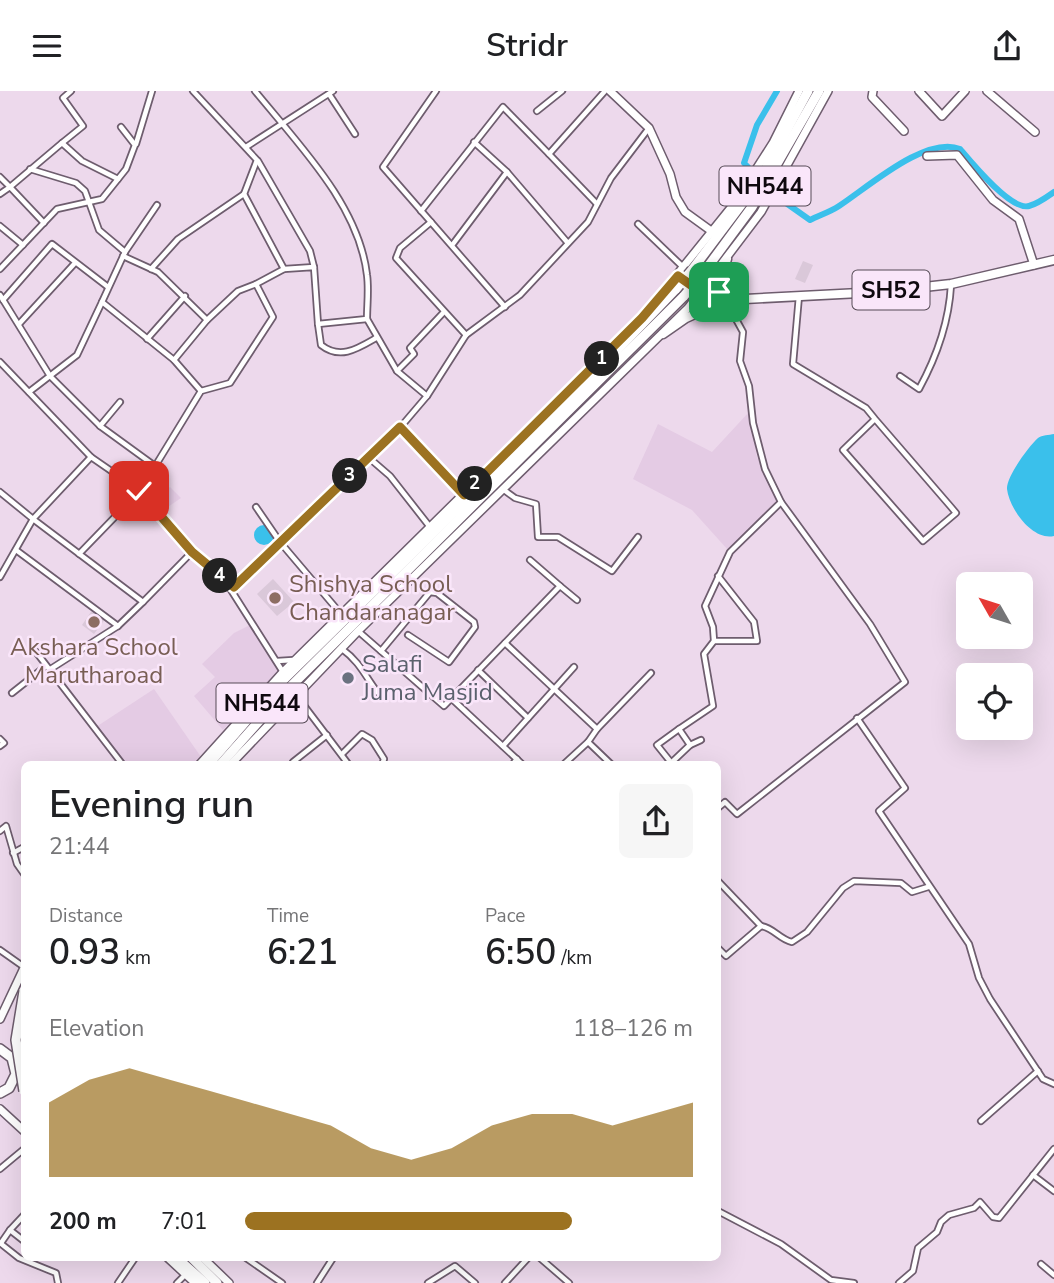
<!DOCTYPE html>
<meta charset="utf-8">
<style>
:root{--surface:#fff;--page:#f6f6f6;--text:#202124;--muted:#757577;--accent:#9c7221}
body{margin:0;font-family:"Nunito Sans",sans-serif;background:var(--page);color:var(--text);height:100vh;display:flex;flex-direction:column;font-size:26px;white-space:nowrap}
*{box-sizing:border-box;margin:0}
p{font-size:23px;color:var(--muted)}
.icon{flex:none;width:38px;height:38px;fill:none;stroke:currentColor;stroke-width:2;stroke-linecap:round;stroke-linejoin:round}
.map{position:relative;flex:1;overflow:hidden}
.panel{position:absolute;left:21px;top:670px;width:700px;height:500px;display:flex;flex-direction:column;background:var(--surface);border-radius:10px;box-shadow:0 7px 28px #0002}
.panel>*{flex:none}
.needle{width:46px;rotate:309deg}
.fabs{position:absolute;left:956px;top:481px;display:grid;gap:14px}
.fabs a{display:grid;place-items:center;width:77px;height:77px;border-radius:10px;background:var(--surface);box-shadow:0 7px 28px #0002;font-size:35px}
.pin{position:absolute;display:grid;place-items:center;width:60px;height:60px;color:#fff;margin:-30px;border-radius:14px;box-shadow:0 4px 10px #0006}
.km{position:absolute;width:35px;height:35px;margin:-18px;border-radius:50%;background:#222;color:#fff;font-size:19px;line-height:35px;text-align:center}
.round{display:grid;place-items:center;flex:none;width:74px;height:74px;border-radius:10px;background:var(--page)}
.head{display:flex;align-items:center;justify-content:space-between;height:119px;padding:0 28px}
h1{font-size:38px;font-weight:600;line-height:52px}
.stats{display:grid;grid-template-columns:repeat(3,1fr);gap:10px;height:119px;padding:7px 28px}
.stats div{display:grid;align-content:center}
.stats b{font-size:35px;font-weight:600}
.stats small{font-size:19px;font-weight:400}
.stats p{font-size:19px}
.chart{height:196px;padding:14px 28px}
.chart p{display:flex;justify-content:space-between}
.chart svg{width:100%;height:126px;margin-top:7px;fill:var(--accent);opacity:.7}
ul{padding:0 28px;list-style:none;font-size:23px}
li{display:grid;grid-template-columns:112px 84px 1fr;align-items:center;height:52px}
li i{height:18px;border-radius:9px;background:var(--accent)}
header{display:flex;justify-content:space-between;align-items:center;height:91px;padding:0 28px;background:var(--surface);font-size:32px;font-weight:600}
.map>svg:first-child{display:block}
.built{fill:#e4cbe4}
.education{fill:#dac8d9}
.water{fill:#3ac0eb}
.lines{fill:none;stroke-linecap:round;stroke-linejoin:round}
.canal{stroke:#3ac0eb;stroke-width:6}
.street-casing{stroke:#6e5d6e;stroke-width:8}
.secondary-casing{stroke:#6e5d6e;stroke-width:10}
.primary-casing{stroke:#6e5d6e;stroke-width:11}
.highway-casing{stroke:#6e5d6e;stroke-width:12}
.street{stroke:#fff;stroke-width:4.5}
.secondary{stroke:#fff;stroke-width:7}
.primary{stroke:#fff;stroke-width:8}
.highway{stroke:#fff;stroke-width:9}
.highway-bridge-casing{stroke:#6e5d6e;stroke-width:12;stroke-linecap:butt}
.highway-bridge{stroke:#fff;stroke-width:9}
.route-casing{stroke:#fff;stroke-width:14}
.route{stroke:#9c7221;stroke-width:9}
.education-dot{fill:#8d6e63;stroke:#fae6fa;stroke-width:2.5}
.worship-dot{fill:#6b7280;stroke:#fae6fa;stroke-width:2.5}
.labels{text-anchor:middle;dominant-baseline:central;stroke-width:5;stroke-linejoin:round;paint-order:stroke}
.shield{fill:#fae6fa;stroke:#564b56;stroke-width:2}
.shield-label{font-size:23px;font-weight:bold;fill:#0f090f}
.education-label{font-size:24px;fill:#785e54;stroke:#fae6fa;text-anchor:start}
.worship-label{font-size:24px;fill:#5b616d;stroke:#fae6fa;text-anchor:start}
</style>
<header><svg class="icon" aria-label="menu" viewBox="0 0 24 24"><path d="M4 6h16M4 12h16M4 18h16"/></svg>Stridr<svg class="icon" aria-label="share" viewBox="0 0 24 24"><path d="M12 15V3M7 8l5-5 5 5M5 13v7h14v-7"/></svg></header>
<div class="map">
<svg width="1054" height="1192" viewBox="0 0 1054 1192">
<rect width="100%" height="100%" fill="#edd9ec"/>
<!-- built -->
<g class="built">
<path d="M749,321L757,366L778,411L728,459L692,419L633,388L658,333L712,361Z"/>
<path d="M170,396L181,407L165,418L156,408Z"/>
<path d="M250,534L278,580L223,639L194,605L215,586L202,573L234,542Z"/>
<path d="M154,598L201,666L192,674H127L96,636Z"/>
</g>
<!-- education -->
<g class="education">
<path d="M803,170L813,174L805,192L795,188Z"/>
<path d="M273,488L294,511L277,525L257,503Z"/>
<path d="M93,518L106,527L94,543L82,534Z"/>
</g>
<!-- water -->
<g class="water">
<path d="M1054,343V445C1032,450 1009,417 1007,398C1006,386 1029,355 1038,347C1042,344 1049,344 1054,343Z"/>
<circle cx="264" cy="444" r="10"/>
</g>
<g class="lines">
<!-- canal -->
<g class="canal">
<path d="M748,76L744,72L757,34L777,0"/>
<path d="M776,105L810,129C820,124 830,121 839,115C867,97 926,44 960,58C971,71 1011,120 1029,115C1037,113 1047,106 1054,101"/>
</g>
<defs>
<g id="street">
<path d="M193,0L257,69L244,103L284,178"/>
<path d="M436,0L383,76L505,216"/>
<path d="M329,3L355,43"/>
<path d="M537,20L562,0"/>
<path d="M474,51L507,81"/>
<path d="M62,52L83,35L63,7L71,0"/>
<path d="M136,53L152,0"/>
<path d="M246,56L333,0"/>
<path d="M549,63L597,113"/>
<path d="M258,70L310,160L314,176"/>
<path d="M30,78L76,92L85,100L99,139L125,161"/>
<path d="M0,86L10,96L62,52L82,70L118,88"/>
<path d="M0,103L10,96L44,132"/>
<path d="M157,114L125,161L102,211L174,269L201,300"/>
<path d="M421,120L503,16L549,63L605,0"/>
<path d="M431,131L400,157L396,167L466,244"/>
<path d="M638,133L684,177"/>
<path d="M0,135L23,154"/>
<path d="M453,153L507,81L567,151"/>
<path d="M123,165L158,181L207,229L174,269"/>
<path d="M0,178L57,118L102,108L126,78L135,54L121,36"/>
<path d="M151,178L178,148L244,103"/>
<path d="M0,204L50,285L100,335L155,375"/>
<path d="M799,205L793,273L866,317L875,328L951,416L956,422L923,450L843,359L875,328"/>
<path d="M3,209L52,153L108,196"/>
<path d="M367,228L397,280L427,305"/>
<path d="M207,229L238,200L256,193"/>
<path d="M19,233L75,172"/>
<path d="M318,233L321,254C340,269 357,258 376,247"/>
<path d="M147,248L185,205"/>
<path d="M0,271L91,366"/>
<path d="M397,280L414,263L410,257L443,222"/>
<path d="M900,285L919,298C937,265 949,231 951,194"/>
<path d="M29,301L77,264L102,211"/>
<path d="M100,335L120,311"/>
<path d="M400,336L463,403"/>
<path d="M368,366L390,385L430,436"/>
<path d="M504,399L515,407L536,413L538,446H558L612,480L638,446"/>
<path d="M0,401L33,428L91,366L146,404L192,461"/>
<path d="M256,416L280,451L341,523"/>
<path d="M16,459L118,535"/>
<path d="M79,463L140,400L201,300L230,292L273,226L256,193L284,178L314,176L318,233L367,228C367,214 369,198 367,184C359,114 298,53 255,0"/>
<path d="M0,486L33,428L143,511L118,535L49,579"/>
<path d="M560,495L577,509"/>
<path d="M143,511L192,461L234,496"/>
<path d="M358,540L444,615L560,495L530,469"/>
<path d="M714,550H757L754,531L718,485"/>
<path d="M505,552L597,638L588,651"/>
<path d="M33,557L123,674"/>
<path d="M342,558C360,571 365,585 378,602"/>
<path d="M381,560L430,501L437,502L474,531L475,536L449,571L408,544"/>
<path d="M277,570L293,569"/>
<path d="M478,579L528,627"/>
<path d="M283,581L231,499L404,332L427,305L466,244L520,204L588,131L611,87L649,37"/>
<path d="M12,602L46,575"/>
<path d="M296,604L349,674"/>
<path d="M451,607L523,674"/>
<path d="M857,627L905,697L879,720L969,853L979,887L990,908L1043,988L1054,993"/>
<path d="M597,638L651,582"/>
<path d="M0,648L4,652L0,655"/>
<path d="M690,654L701,649"/>
<path d="M503,655L574,576"/>
<path d="M342,663L362,643L372,649L384,668L382,674"/>
<path d="M293,671L327,644"/>
<path d="M512,674L517,668"/>
<path d="M563,674L588,651L612,674"/>
<path d="M669,674L690,654L679,638L713,615L704,563L714,550L713,536L705,515L730,461L781,411"/>
<path d="M673,674L657,654L679,638"/>
<path d="M718,717L725,711L737,723L905,591L870,533L781,411L765,378L753,332L749,295L740,270L743,241L726,210"/>
<path d="M0,740L6,735L17,773L24,783"/>
<path d="M13,762L24,756"/>
<path d="M718,790L761,835L726,865L718,857"/>
<path d="M761,835C774,837 779,848 792,851L807,841L843,797L854,790L901,792L912,801L928,796"/>
<path d="M0,859L24,876"/>
<path d="M981,1030L1038,980"/>
<path d="M0,1078L24,1058"/>
<path d="M1033,1084L1054,1100"/>
<path d="M718,1120L781,1153L831,1189L854,1192"/>
<path d="M10,1139L24,1124"/>
<path d="M0,1152L19,1167L56,1182L58,1192"/>
<path d="M1,1152L10,1139L24,1150"/>
<path d="M246,1167L282,1192"/>
<path d="M540,1167L569,1192"/>
<path d="M1041,1173L1054,1184"/>
<path d="M118,1192L135,1167"/>
<path d="M177,1192L185,1184"/>
<path d="M317,1192L333,1167"/>
<path d="M428,1192L455,1175L475,1192"/>
<path d="M505,1192L528,1167"/>
<path d="M899,1192L913,1180L918,1157L937,1141L941,1131L949,1124L974,1117L980,1111L993,1126L999,1127L1054,1058"/>
</g>
<g id="secondary">
<path d="M610,0L649,37L670,83L676,106L685,121L714,142"/>
<path d="M873,0L872,6L904,40"/>
<path d="M919,0L942,25L965,0"/>
<path d="M987,0L1035,41"/>
<path d="M927,65L957,64L993,109L1019,128L1034,174"/>
<path d="M199,674L283,581L642,227L734,113L773,52L799,0"/>
<path d="M230,674L358,540L688,217L761,121L828,0"/>
<path d="M0,928L24,877"/>
<path d="M0,1018L24,1040"/>
<path d="M168,1167L195,1192"/>
<path d="M203,1167L229,1192"/>
</g>
<g id="primary">
<path d="M678,185L708,206L726,209L879,201L951,193L1054,169"/>
<path d="M726,209L718,195L727,168"/>
<path d="M663,243L686,227L723,210"/>
</g>
<g id="highway">
<path d="M692,179L759,90L808,0"/>
<path d="M701,185L752,116L819,0"/>
<path d="M208,674L272,600L585,293L676,198"/>
<path d="M220,674L285,601L684,205"/>
<path d="M0,958L12,967L16,983L9,997L0,1002"/>
<path d="M177,1167L205,1192"/>
<path d="M192,1167L217,1192"/>
</g>
</defs>
<!-- street casing -->
<use href="#street" class="street-casing"/>
<!-- secondary casing -->
<use href="#secondary" class="secondary-casing"/>
<!-- primary casing -->
<use href="#primary" class="primary-casing"/>
<!-- highway casing -->
<use href="#highway" class="highway-casing"/>
<!-- street -->
<use href="#street" class="street"/>
<!-- secondary -->
<use href="#secondary" class="secondary"/>
<!-- primary -->
<use href="#primary" class="primary"/>
<!-- highway -->
<use href="#highway" class="highway"/>
<defs>
<g id="highway-bridge">
<path d="M676,198L692,179"/>
<path d="M684,205L701,185"/>
<path d="M24,900L16,949L24,1000"/>
</g>
</defs>
<!-- highway-bridge casing -->
<use href="#highway-bridge" class="highway-bridge-casing"/>
<!-- highway-bridge -->
<use href="#highway-bridge" class="highway-bridge"/>
</g>
<g class="lines">
<defs>
<path id="route" d="M139,400L192,461L234,496L400,336L464,404L642,227L678,185L708,206L726,209L719,201"/>
</defs>
<!-- route casing -->
<use href="#route" class="route-casing"/>
<!-- route -->
<use href="#route" class="route"/>
</g>
<!-- markers -->
<g class="education-dot">
<circle cx="275" cy="507" r="7"/>
<circle cx="94" cy="531" r="7"/>
</g>
<circle class="worship-dot" cx="348" cy="587" r="7"/>
<g class="labels">
<!-- shield labels -->
<g class="shield">
<rect x="719.5" y="75.5" width="91" height="39" rx="5"/>
<rect x="852.5" y="179.5" width="77" height="39" rx="5"/>
<rect x="216.5" y="592.5" width="91" height="39" rx="5"/>
</g>
<g class="shield-label">
<text x="765" y="95">NH544</text>
<text x="891" y="199">SH52</text>
<text x="262" y="612">NH544</text>
</g>
<!-- education labels -->
<g class="education-label">
<text x="289" y="493">Shishya School<tspan x="289" dy="28">Chandaranagar</tspan></text>
<text x="94" y="556" text-anchor="middle">Akshara School<tspan x="94" dy="28">Marutharoad</tspan></text>
</g>
<!-- worship labels -->
<g class="worship-label">
<text x="362" y="573">Salafi<tspan x="362" dy="28">Juma Masjid</tspan></text>
</g>
</g>
</svg>
<div class="fabs">
<a><svg class="needle" viewBox="-14 -14 28 28"><path d="M0-13l5 13h-10z" fill="#e53935"/><path d="M0 13l5-13h-10z" fill="#757577"/></svg></a>
<a><svg class="icon" aria-label="locate" viewBox="0 0 24 24"><circle cx="12" cy="12" r="6"/><path d="M12 2v4M12 18v4M2 12h4M18 12h4"/></svg></a>
</div>
<div class="pin" style="left:719px;top:201px;background:#1e9e55"><svg class="icon" aria-label="arrive" viewBox="0 0 24 24"><path d="M6 21V4h12l-3 4 3 4H6"/></svg></div>
<div class="pin" style="left:139px;top:400px;background:#d93025"><svg class="icon" aria-label="check" viewBox="0 0 24 24"><path d="M5 12l5 5 9-10"/></svg></div>
<b class="km" style="left:602px;top:268px">1</b>
<b class="km" style="left:475px;top:393px">2</b>
<b class="km" style="left:350px;top:385px">3</b>
<b class="km" style="left:220px;top:485px">4</b>
<section class="panel">
<div class="head"><div><h1>Evening run</h1><p>21:44</p></div><a class="round"><svg class="icon" aria-label="share" viewBox="0 0 24 24"><path d="M12 15V3M7 8l5-5 5 5M5 13v7h14v-7"/></svg></a></div>
<div class="stats">
<div><p>Distance</p><b>0.93<small> km</small></b></div>
<div><p>Time</p><b>6:21</b></div>
<div><p>Pace</p><b>6:50<small> /km</small></b></div>
</div>
<div class="chart"><p><span>Elevation</span>118–126 m</p>
<svg viewBox="0 0 160 44" preserveAspectRatio="none"><path d="M0 44V18L10 10L20 6L30 10L40 14L50 18L60 22L70 26L80 34L90 38L100 34L110 26L120 22L130 22L140 26L150 22L160 18V44z"/></svg>
</div>
<ul>
<li><b>200 m</b>7:01<i style="width:73%"></i></li>
</ul>
</section>
</div>
